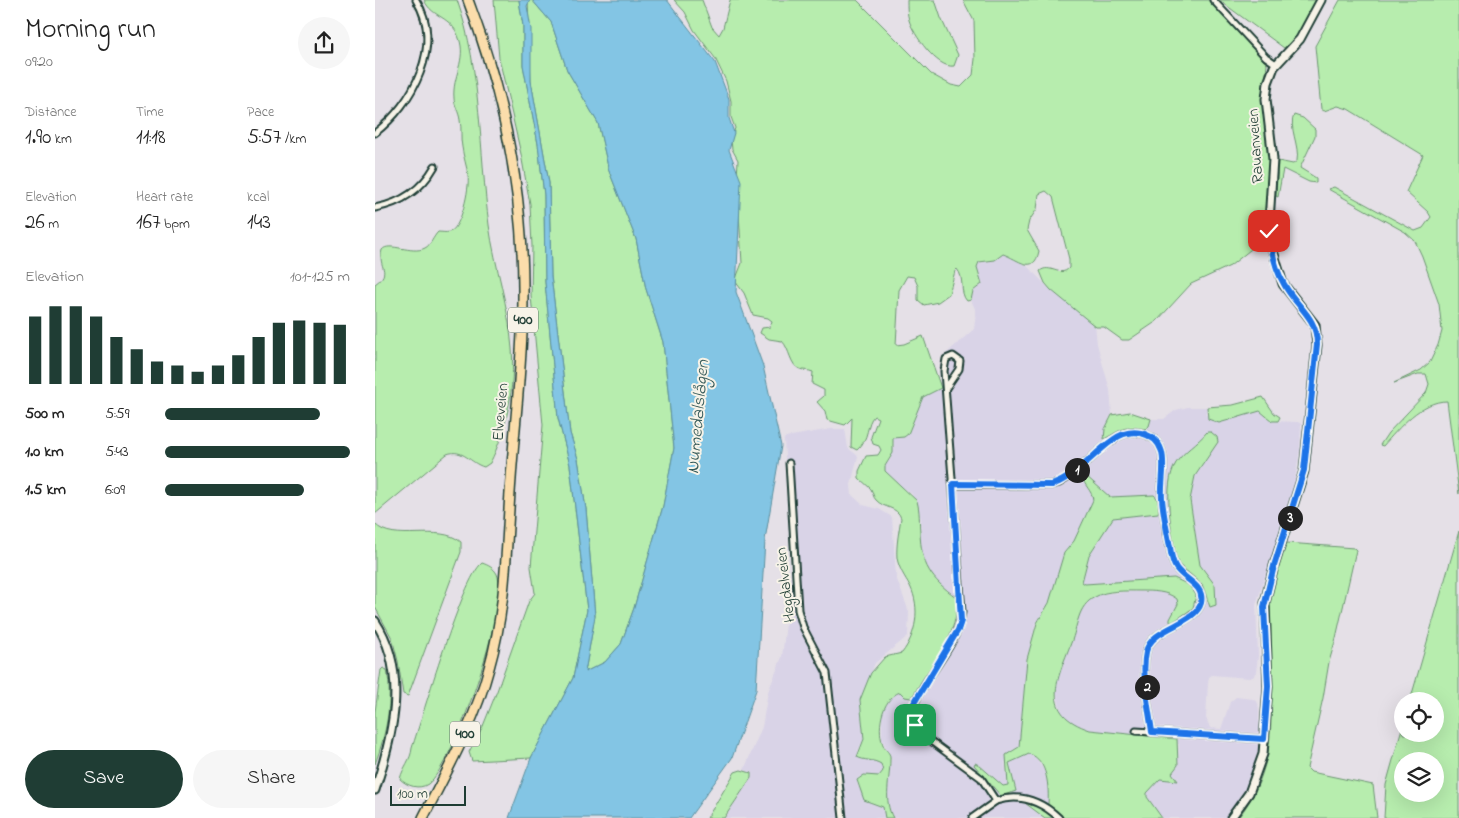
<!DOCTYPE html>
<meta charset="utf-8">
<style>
:root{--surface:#fff;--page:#f6f6f6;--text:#222;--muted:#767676;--accent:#1f3d34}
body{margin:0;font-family:"Indie Flower",sans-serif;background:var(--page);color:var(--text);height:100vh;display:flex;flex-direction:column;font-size:19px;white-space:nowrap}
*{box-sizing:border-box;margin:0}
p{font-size:16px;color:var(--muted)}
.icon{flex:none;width:28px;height:28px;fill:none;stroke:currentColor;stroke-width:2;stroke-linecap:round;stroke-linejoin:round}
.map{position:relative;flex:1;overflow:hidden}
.drawer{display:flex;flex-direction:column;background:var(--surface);width:375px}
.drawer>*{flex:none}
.controls{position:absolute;left:1019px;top:692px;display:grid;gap:10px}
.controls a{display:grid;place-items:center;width:50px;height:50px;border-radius:50%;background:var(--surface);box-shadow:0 5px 20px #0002;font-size:25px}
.scale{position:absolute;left:15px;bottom:12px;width:76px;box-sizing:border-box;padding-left:5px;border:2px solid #1f3d34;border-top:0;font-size:14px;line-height:18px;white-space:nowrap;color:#1f3d34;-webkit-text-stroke:4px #f7f3e8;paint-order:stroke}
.pin{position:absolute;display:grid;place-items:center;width:42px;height:42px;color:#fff;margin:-21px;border-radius:10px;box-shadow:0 2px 8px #0006}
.km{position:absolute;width:25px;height:25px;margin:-12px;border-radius:50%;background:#222;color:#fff;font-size:14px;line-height:25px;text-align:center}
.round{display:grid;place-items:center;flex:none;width:52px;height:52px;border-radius:26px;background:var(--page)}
.summary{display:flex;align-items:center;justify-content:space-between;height:85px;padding:0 25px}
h1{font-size:28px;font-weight:600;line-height:38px}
.figures{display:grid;grid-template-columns:repeat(3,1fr);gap:8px;height:85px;padding:5px 25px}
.figures div{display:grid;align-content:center}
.figures b{font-size:21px;font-weight:600}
.figures small{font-size:14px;font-weight:400}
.figures p{font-size:14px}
.chart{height:140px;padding:10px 25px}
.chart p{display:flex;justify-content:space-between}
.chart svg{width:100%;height:90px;margin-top:5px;stroke:var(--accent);stroke-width:6}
.cta{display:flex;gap:10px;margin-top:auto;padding:10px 25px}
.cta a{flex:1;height:58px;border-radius:30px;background:var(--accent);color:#fff;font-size:20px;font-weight:600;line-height:58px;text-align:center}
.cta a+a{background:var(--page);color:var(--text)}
ul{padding:0 25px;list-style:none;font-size:16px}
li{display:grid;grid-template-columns:80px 60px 1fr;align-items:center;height:38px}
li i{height:12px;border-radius:6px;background:var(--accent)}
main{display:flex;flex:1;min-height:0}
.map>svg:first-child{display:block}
.built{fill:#d9d3e7;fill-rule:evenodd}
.green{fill:#b7edae;stroke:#6b9571;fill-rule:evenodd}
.water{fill:#83c5e4;stroke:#5b8f9e}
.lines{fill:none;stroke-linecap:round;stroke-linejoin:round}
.street-casing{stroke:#1f3d34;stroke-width:9}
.secondary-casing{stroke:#1f3d34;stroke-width:11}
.highway-casing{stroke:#1f3d34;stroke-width:12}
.street{stroke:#f7f3e8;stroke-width:5}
.secondary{stroke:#f7f3e8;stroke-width:7}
.highway{stroke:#fbddab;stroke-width:9}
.route-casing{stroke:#fff;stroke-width:10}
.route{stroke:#1a73e8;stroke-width:6}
.labels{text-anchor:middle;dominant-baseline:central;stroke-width:4;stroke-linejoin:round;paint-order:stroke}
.shield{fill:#f7f3e8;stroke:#60746a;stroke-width:1}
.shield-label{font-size:15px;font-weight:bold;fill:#1f3d34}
.street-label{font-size:16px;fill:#1f3d34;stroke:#f7f3e8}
.water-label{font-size:18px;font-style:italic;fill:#335857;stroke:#f7f3e8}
</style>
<main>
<section class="drawer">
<div class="summary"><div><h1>Morning run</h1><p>09:20</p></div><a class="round"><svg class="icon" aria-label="share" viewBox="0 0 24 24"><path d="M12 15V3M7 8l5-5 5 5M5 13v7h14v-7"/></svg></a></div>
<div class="figures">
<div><p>Distance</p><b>1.90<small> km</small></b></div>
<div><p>Time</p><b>11:18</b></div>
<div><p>Pace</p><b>5:57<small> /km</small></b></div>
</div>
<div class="figures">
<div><p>Elevation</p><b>26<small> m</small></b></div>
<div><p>Heart rate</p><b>167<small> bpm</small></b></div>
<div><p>kcal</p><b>143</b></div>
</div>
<div class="chart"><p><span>Elevation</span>101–125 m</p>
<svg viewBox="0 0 160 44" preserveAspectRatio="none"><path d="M5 44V11M15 44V6M25 44V6M35 44V11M45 44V21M55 44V27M65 44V33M75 44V35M85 44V38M95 44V35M105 44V30M115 44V21M125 44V14M135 44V13M145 44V14M155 44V15"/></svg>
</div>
<ul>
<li><b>500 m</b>5:59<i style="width:84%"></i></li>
<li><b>1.0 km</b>5:43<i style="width:100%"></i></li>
<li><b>1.5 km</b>6:09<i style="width:75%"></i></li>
</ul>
<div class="cta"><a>Save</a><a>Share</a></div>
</section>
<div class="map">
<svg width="1084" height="818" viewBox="0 0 1084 818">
<rect width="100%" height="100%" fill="#e5e0e7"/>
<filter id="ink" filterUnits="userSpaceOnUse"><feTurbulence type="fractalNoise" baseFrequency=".02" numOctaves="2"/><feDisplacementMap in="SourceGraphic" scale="10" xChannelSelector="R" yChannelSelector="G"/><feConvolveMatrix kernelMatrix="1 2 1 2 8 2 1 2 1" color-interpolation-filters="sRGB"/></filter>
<g filter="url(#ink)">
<!-- built -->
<g class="built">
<path d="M628,254L651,265L676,290L720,324L722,344L735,390L737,415L734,419V437L745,429L753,427L770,429L774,426L776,419H789L801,410L813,407H832L831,415L885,411L897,421L923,422L926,424L925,450L919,486L881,605L883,656L881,672L878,677L874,678L837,675L834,677L833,683L831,718L835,728L846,729L855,702L861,697L878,699L883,703L884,710V746L881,765L865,800L850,818H787L772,797L773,790L785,779L798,781L803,779L797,774L803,765L804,744L761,735L715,730L695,723L687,714L681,692L684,671L696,644L705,611L718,597L726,594L751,592H789L802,599L803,604L795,618L822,600L819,590L814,585L799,578L709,584L707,582L714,555L737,518L782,513L779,496L735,497L711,476L708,478L709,482L717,494L718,500L699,541L689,553L680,589L670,612L661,623L652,659L644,747L636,751L630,763L633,785L628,786L614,773L600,768L626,796L639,792L641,789L634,763L655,754L658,755L669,770L673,781V804L671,807L666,808L652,805L670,818H518L514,812L512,793L516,759L507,739V716L509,707L520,693L525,692L530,697L536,698L539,694L575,635L580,623L582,604L581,597L565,585L555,574L549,561L545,541L546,519L537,494L514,478L510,472L509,466L515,460L519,447L518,437H529L533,434L548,397L566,388L567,357L599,329L601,311L596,300L598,291L607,284L602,267L604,263L615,261ZM831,432L833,456L820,477L815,500L825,565L840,585L841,605L831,602L827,584L803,564L800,556L794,491L802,461L822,444Z"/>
<path d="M456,429H470L473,448L483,456L476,485L477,495L488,505L504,509L517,517L521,577L534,612L533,636L500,663L485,701L489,739L483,751L486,759L500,760L506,764L508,771L503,776L484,777L482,780L483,786L496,803L508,807L510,818H349L376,778V773L369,770L387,727L393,692L407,657L417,573L409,439L411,437Z"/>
</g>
<!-- green -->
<g class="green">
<path d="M49,0H82C107,70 104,152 114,225C120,267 134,307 137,349C140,386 132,430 115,463L109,467C95,463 88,448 72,454L0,514V284C18,271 2,268 7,250C14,241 37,255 50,248C56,245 58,237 63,232C67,232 71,233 74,232C86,230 95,187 93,176C92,166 88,156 87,147C85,138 87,129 85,120C84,112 79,105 79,98C77,76 92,60 84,38C76,15 58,19 49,0Z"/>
<path d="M119,0H144L148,26V65L163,144L169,195L170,282L183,418L195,465L212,610L198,678L156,758L97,761L94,752L108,726L122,691L154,601L160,593L156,567L168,425L156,296L157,246L155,204L146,154L124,58Z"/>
<path d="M153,0H157L176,22L192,70L223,123L234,171L261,239L271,289L288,342L299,448L288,506L259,608L246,644L230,662L210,672L220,616L211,509L203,459L195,433L176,276L174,183L156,81Z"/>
<path d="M299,0H327L337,27L344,35L348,28L355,0H482L556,74L576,85L586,87L598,75L600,59L599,21L588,0H833L892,64L888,99L890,128L895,153L893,200L890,230L885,242L855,266L816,284L782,321L754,340H747L729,327H721L676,290L670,283L665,271C675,263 685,278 694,268V259L678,197L671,191L664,194L662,209L654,221L652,230L664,251C659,276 643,259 628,254L620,260L604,262L602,267L607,284L598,291L596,300L592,301C584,293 590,278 582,269L580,271L574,294L563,302L549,305L543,300V286L539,277L532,276L524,290L521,345L529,344L548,336L566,388L548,397L533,434L529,437L518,438V453L510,466V471L542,501C545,512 544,521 545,532C546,565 556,579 581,597C586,633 556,665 539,694L536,698L530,697L525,692C506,699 501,731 509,747C512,752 516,753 515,760C515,780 508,800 518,818H510L508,807L489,800L482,780L489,775L504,776L508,771L506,764C498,759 489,761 482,757L489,739L485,700L493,680L496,673L510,657L527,653C541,635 546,608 535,586C530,577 524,569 522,558C521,545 524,531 526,518C522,506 509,509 501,500C498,497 498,493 496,489C492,485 488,482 484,478V471L491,456L503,455L506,450L504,446L498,444L496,437L503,418L499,416C491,423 495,439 482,450L476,447L477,418L470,425L452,420L450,411L442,402L449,396V390L437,384L438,372C433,370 430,371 425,369C415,366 415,349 407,341L394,339L385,333L387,328L395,327L397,321L393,318L378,315L369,293L360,281L367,263L362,179L363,160L357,149L356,140L360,128L356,117V101L351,81L340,58L319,30L310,12Z"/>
<path d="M532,0H560L566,18L583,55L579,66C562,69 538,34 534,20C532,14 532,7 532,0Z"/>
<path d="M844,0H943L921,38L909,48Z"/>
<path d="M965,0H1084V494L1072,401C1046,401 1024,428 1008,446L1005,445L1013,433L1051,393L1054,384L1051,374H1043L1019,383L1046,370L1055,362L1063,345L1067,331L1064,304L1047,256L1040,241L1030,232L953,189L959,187L1040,231L1048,228L1056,217L1053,212L1031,192L1048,155L973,109L963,106L949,111L946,109L940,46Z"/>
<path d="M919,115L928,118L940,129V136L925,168L941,178V183L934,182L908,169L903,197L901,196L903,161L918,164L922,161C925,146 913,127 919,115Z"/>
<path d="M888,397L899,413L905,417L903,421H897L885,411L844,423L833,419L832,407L858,405Z"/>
<path d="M755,412L776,419L774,426L770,429C748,425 747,430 729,439L730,429L737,415Z"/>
<path d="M832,432H836L842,437L843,442L820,476L815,500L825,565L840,585L841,605L835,607L827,584L803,564L800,556C797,530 787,485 801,463C809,451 823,443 832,432Z"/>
<path d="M711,476L735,497L779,495C784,498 785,508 783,513L738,518L714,555L707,582L710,584L799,578L814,585L821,595L818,608L798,622H795V619L803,604L802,599C792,591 778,591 765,591C752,591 731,590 720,597C702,606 703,626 696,643C682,680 664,713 715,730L802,739L803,765L797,773L803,781L785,779L772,793V797L787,818H670L650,803L666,808L671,807L673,804C674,789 673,759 654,754L634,763L641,791L626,796L599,765L600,763L604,765L628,786L633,785L631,755L644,747L652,659L662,623L674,603L689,553L699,541L718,500C717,490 709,486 708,478Z"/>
<path d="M0,524C18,544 65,523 86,542V552L33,696L28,694L23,661L17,638L0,607Z"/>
<path d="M1084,531V818H1009L1011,785L1027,728L1028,734H1060V701H1035ZM1028,761H1060V794H1028Z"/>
<path d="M912,543L979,548L981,550L961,638L954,662L948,698L932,768L936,772L998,785L1002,818H863C925,739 876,656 901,571C904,562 906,550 912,543Z"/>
<path d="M107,563C113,565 119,568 122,574C135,603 79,765 53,784C44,790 32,786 25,779C28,767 36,760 37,748C48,715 87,579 107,563Z"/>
<path d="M8,668L12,670C18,703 11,734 0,764V712L6,670Z"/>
<path d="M366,770L376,773V778L349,818H332L360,772Z"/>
</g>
<!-- water -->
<path class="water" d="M144,0H155L152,6L156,29V81L174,183L176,276L195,433L203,459L211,509L220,616L210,672L230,662L246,644L259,608L288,506L299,448L288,342L271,289L261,239L234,171L223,123L192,70L176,22L157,0H292L340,62L354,99V118L359,133L354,150L366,181L361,292L388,366L406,446L390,540L381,690L357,758L314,818H134L156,758L198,678L212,610L195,465L183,418L170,282L169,195L163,144L148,65V26Z"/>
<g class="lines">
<defs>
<g id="street">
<path d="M838,0L891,57L901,64"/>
<path d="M0,133C38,104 69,45 41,0"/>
<path d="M0,208C27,203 47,189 60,166"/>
<path d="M571,388L584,369L585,361L578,356L571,359L569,371L587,612C583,649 547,676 537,712L545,733L606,778L621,801L597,818"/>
<path d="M414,463L423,610L428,627L452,673L468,818"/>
<path d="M578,485H677L684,483C705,472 719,453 738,440C746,434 756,431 766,433C799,441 785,475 787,498C788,514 792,531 795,547C796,554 797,562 801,568C809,580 830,585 826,603C820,625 776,627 771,652C766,674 774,709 777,732"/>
<path d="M761,731L889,739"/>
<path d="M621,801C645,793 666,801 684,818"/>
</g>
<g id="secondary">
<path d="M0,621C34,673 18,735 0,790"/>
<path d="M856,818L874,793L888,754L893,687L890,603L899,566L929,471L942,345L940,325L908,284L897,248L894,222L898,159L891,99L893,83L899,67L925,39L946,0"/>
</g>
<path id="highway" d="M48,818C73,769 100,721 114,668C132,606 131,542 136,479C140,419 148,358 148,298C149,196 129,95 93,0"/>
</defs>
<!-- street casing -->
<use href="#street" class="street-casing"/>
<!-- secondary casing -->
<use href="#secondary" class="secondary-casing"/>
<!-- highway casing -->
<use href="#highway" class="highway-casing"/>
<!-- street -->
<use href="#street" class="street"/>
<!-- secondary -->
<use href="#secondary" class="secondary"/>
<!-- highway -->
<use href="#highway" class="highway"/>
</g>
</g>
<g class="lines" filter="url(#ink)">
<defs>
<path id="route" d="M540,725L537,712L539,703L583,630L586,621L578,484L677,485L684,482C705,472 719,453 738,440C746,434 756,431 766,433C799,441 785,475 787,498C788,514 792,531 795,547C796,554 797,562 801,568C809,580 830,585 826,603C820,625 776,627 771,652C766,674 774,709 777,732L889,739L893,686L889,607L899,566L929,470L942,344C942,316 921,307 909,284C900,269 896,249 894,231"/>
</defs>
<!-- route casing -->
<use href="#route" class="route-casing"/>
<!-- route -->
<use href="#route" class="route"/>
</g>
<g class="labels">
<!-- shield labels -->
<g class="shield">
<rect x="133" y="307.5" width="30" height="25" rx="4"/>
<rect x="75" y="721.5" width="30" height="25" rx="4"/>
</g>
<g class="shield-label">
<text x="148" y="320">400</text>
<text x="90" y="734">400</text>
</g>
<!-- street labels -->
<g class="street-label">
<text transform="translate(881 146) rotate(-94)">Rauanveien</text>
<text transform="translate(126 412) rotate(-85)">Elveveien</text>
<text transform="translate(411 585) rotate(-97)">Hegdalveien</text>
</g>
<!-- water labels -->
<g class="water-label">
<text transform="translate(324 417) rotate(-85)">Numedalslågen</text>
</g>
</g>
</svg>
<div class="controls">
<a><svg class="icon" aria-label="locate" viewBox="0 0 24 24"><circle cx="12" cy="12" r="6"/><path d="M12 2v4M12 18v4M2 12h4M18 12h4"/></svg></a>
<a><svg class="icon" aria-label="layers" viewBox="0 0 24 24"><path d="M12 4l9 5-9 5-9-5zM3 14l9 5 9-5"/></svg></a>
</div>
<div class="scale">100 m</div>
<div class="pin" style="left:540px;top:725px;background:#1e9e55"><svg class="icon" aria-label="arrive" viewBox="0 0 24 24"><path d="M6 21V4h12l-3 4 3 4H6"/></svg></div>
<div class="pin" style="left:894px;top:231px;background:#d93025"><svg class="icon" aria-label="check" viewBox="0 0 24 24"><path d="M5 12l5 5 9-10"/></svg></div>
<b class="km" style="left:702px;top:470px">1</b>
<b class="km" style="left:772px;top:687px">2</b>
<b class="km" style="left:915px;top:518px">3</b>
</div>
</main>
